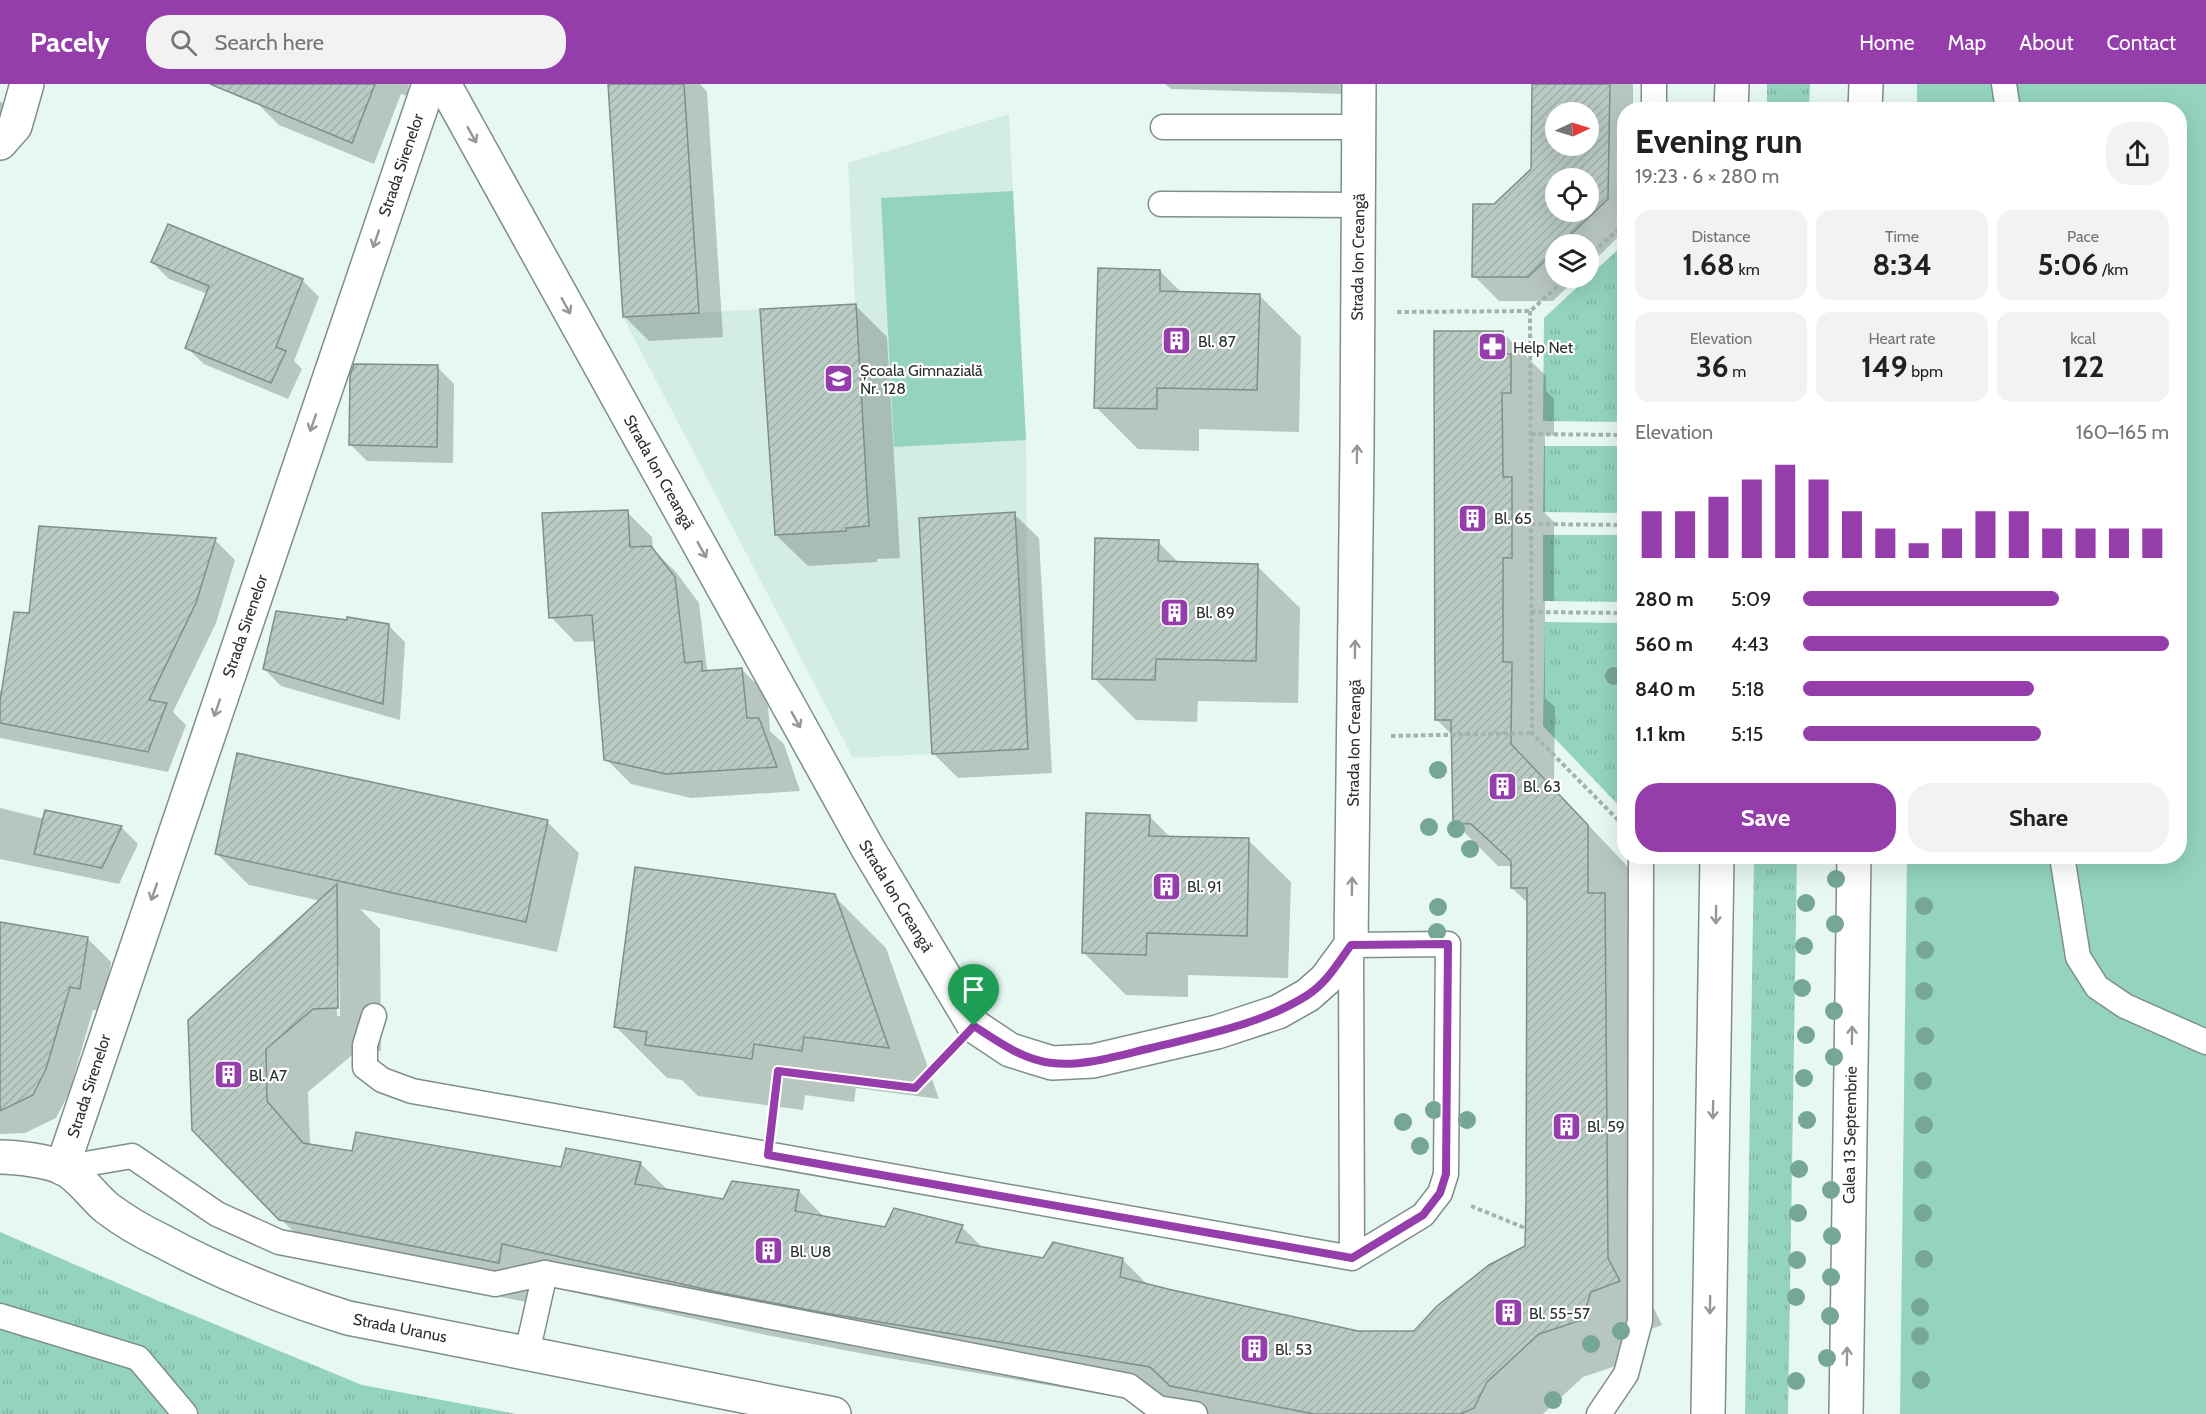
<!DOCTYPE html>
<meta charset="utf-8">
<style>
:root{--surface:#fff;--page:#f2f2f2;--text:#202124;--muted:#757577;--accent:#953daa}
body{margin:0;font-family:Cabin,sans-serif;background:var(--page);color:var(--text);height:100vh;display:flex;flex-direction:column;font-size:22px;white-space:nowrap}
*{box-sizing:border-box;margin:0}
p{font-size:20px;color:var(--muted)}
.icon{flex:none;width:33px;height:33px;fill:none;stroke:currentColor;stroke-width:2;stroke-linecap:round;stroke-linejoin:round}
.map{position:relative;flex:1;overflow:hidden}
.sheet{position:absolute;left:1617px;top:18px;width:570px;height:762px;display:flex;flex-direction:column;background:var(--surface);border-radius:24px;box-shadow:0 6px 24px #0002}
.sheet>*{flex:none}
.needle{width:39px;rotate:86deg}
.controls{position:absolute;left:1545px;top:18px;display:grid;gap:12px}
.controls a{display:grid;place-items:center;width:54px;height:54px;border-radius:50%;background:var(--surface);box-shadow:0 6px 24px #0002;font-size:30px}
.pin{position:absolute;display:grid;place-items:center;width:51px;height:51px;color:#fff;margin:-62px -26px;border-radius:50% 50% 50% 0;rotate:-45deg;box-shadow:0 0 6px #0007}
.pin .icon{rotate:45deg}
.round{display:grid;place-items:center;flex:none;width:63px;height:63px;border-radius:24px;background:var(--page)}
.head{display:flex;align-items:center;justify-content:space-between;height:102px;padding:0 18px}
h1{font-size:33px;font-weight:800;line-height:45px}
.figures{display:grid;grid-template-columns:repeat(3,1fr);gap:9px;height:102px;padding:6px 18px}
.figures div{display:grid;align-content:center;border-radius:15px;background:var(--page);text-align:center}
.figures b{font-size:30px;font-weight:800}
.figures small{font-size:16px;font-weight:400}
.figures p{font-size:16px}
.chart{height:168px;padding:12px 18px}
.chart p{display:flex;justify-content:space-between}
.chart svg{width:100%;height:108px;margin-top:6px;stroke:var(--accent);stroke-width:6}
.cta{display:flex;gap:12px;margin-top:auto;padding:12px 18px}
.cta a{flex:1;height:69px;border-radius:24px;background:var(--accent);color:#fff;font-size:24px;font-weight:800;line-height:69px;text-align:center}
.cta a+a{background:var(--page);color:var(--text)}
ul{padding:0 18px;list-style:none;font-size:20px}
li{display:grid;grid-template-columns:96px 72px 1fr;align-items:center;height:45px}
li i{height:15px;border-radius:8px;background:var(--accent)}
header{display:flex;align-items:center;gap:36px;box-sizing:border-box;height:84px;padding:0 30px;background:var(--accent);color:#fff}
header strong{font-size:28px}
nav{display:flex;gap:33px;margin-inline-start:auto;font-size:21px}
.search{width:420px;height:54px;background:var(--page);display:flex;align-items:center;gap:15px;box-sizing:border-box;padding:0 21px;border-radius:24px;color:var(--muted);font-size:22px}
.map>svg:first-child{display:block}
.built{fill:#d3ede2}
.grass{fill:url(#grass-tufts)}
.park{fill:#94d4bc}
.shadow{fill:#0003;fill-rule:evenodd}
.building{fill:url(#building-hatch);stroke:#7f8f88;stroke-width:1.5;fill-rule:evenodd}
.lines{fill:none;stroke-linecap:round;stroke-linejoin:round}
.service-casing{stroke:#7e8f88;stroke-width:27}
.minor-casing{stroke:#7e8f88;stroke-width:36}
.secondary-casing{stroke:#7e8f88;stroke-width:36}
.path{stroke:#a4b2ad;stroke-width:4;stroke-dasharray:4.5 3;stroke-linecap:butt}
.service{stroke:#fff;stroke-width:24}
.minor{stroke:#fff;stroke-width:33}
.secondary{stroke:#fff;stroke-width:33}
.tree{fill:#75a697}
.oneway{stroke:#959897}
.route-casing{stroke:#fff;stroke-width:12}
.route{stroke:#953daa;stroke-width:8}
.labels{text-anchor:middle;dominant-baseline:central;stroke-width:4.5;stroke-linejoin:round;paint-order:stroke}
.street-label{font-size:16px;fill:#2b312f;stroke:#fff}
.poi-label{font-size:16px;fill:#2b312f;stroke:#fff;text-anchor:start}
</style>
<header>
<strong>Pacely</strong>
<div class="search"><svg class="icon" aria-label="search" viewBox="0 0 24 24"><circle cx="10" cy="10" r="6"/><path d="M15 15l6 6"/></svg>Search here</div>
<nav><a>Home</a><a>Map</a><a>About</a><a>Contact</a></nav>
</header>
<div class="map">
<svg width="2206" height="1330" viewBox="0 0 2206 1330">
<defs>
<pattern id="grass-tufts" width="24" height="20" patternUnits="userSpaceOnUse" patternTransform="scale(1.5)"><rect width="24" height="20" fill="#94d4bc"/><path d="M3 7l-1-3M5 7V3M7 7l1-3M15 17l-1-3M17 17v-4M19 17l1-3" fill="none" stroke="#80b6a2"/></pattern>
<pattern id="building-hatch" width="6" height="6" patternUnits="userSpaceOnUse" patternTransform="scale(1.5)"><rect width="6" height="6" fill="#bacbc4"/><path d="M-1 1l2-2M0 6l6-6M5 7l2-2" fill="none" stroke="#a0afa9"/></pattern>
</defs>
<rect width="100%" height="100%" fill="#e6f8f1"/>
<!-- built -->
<path class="built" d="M1009,30L1026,356L1028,665L853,674L623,233L855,220L848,79Z"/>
<!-- grass -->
<g class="grass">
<path d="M1767,0H1810L1809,25H1767Z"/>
<path d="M1624,160V338L1543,337L1544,234Z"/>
<path d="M1544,362H1624V429L1543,428Z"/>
<path d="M1543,451H1624V518L1543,517Z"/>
<path d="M1545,538L1624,539V727L1543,642Z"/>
<path d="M1754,773H1797L1788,1330H1745Z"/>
<path d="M0,1148L161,1218L362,1301L516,1330H0Z"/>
</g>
<!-- park -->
<g class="park">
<path d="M1917,0H2206V1330H1900L1907,773L2180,772V26L1917,25Z"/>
<path d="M1013,107L1026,356L894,363L881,114Z"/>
</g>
<!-- shadow -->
<g class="shadow">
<path d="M265,0H409L407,12L401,10L374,80L279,41L257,19Z"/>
<path d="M608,0H700L707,8L723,253L649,257L624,232Z"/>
<path d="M1165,0H1344V10L1171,5Z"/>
<path d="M1533,0H1633V26H1624V147L1588,183V160H1556V194H1577L1553,217H1499L1474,192L1495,122L1533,85ZM1556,28H1588V62H1556ZM1556,94H1588V128H1556Z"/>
<path d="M0,17L6,22L0,44Z"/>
<path d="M152,178L302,196L319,213L294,277L302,285L288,315L204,280L187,264L208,210L169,195Z"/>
<path d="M1160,187L1182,209L1259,211L1301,253L1299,348L1199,345V367L1138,365L1096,323Z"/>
<path d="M855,221L887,253L900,474L877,475V478L808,482L776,451Z"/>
<path d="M1502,248L1546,292V307L1554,315V351H1545V429L1554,438V517H1545V614L1555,623L1554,705L1630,785L1651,1218L1662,1241L1634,1251L1625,1279L1583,1293L1543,1330H1199L1195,1326L870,1271L766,1251L545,1202L542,1221L324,1179L193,1045L321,817L249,801L217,770L547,738L579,769L557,868L360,825L380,845L381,967H357L308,1008L310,1061L353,1069L562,1085L640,1079L669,1107L724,1117L799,1107L825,1134L886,1144L962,1143L984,1165L1043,1176L1122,1175L1148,1201L1358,1248H1415L1526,1163L1528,819L1512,804L1513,782H1498L1455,739L1453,652L1436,635ZM339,881L340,932H337L336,884Z"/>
<path d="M437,283L454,300L453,379L367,377L350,360Z"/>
<path d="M627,428L652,453L653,466L676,488L699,519L707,585L710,588L742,586L767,610L770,647L784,660L800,707L691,714L631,700L606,675L596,557L575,558L551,533Z"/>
<path d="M1014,430L1039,454L1052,689L958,694L933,669Z"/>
<path d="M215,456L235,476L216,539L173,628L186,641L168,688L0,654V607H3L31,531Z"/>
<path d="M1158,458L1180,480L1257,482L1300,524L1298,619L1198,617L1197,638L1136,636L1094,594Z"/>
<path d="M388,541L405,558L400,636L281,602L264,585Z"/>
<path d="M0,724L45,735L46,727L121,743L138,760L119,800L0,775Z"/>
<path d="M1149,732L1171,754L1248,756L1291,798L1288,894L1188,891V913L1126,911L1084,869Z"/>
<path d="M834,812L886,864L939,1015L856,1004L854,1018L805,1011L803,1026L698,1012L682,996L667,994L615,942Z"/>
<path d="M0,840L87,854L111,878L103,927L93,926L69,1009L56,1034L25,1049L0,1050Z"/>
</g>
<!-- building -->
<g class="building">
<path d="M210,0H375L352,59Z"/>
<path d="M608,0H684L699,229L623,233Z"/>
<path d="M1532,0H1610L1608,115L1561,160H1556V166L1528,193H1472L1473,120H1494L1531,85ZM1556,28H1588V62H1556ZM1556,94H1588V128H1556Z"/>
<path d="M168,140L303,195L276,263L286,267L271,299L185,264L209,202L151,178Z"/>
<path d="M1098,184L1160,186V207L1260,210L1257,306L1157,304V325L1094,324Z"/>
<path d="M856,220L869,442L846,444V447L775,451L760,225Z"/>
<path d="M1434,247H1503V270H1511V309H1502L1503,393H1512V474H1503V578H1512L1511,660L1588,741V809H1605L1608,1174L1620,1197L1591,1208L1582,1236L1539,1250L1487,1298L1474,1324L1461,1330H1314L1170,1302L1150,1283L825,1229L722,1209L502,1160L499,1179L279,1136L192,1046L188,936L337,800L338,924L313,925L266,965L267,1017L303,1059L352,1067L356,1048L561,1083L566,1064L641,1078L635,1100L723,1115L732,1097L799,1106L795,1127L885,1143L894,1124L963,1141L956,1158L1043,1174L1053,1158L1123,1174L1120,1193L1168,1205L1358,1247H1414L1437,1222L1489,1181L1525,1162L1526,1116L1527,804H1511V777L1471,740L1453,739L1451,636H1435Z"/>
<path d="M354,280L438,281L437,363L349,361L350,292Z"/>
<path d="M628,426L630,463L651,462L675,493L685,579L702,577V587L742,584L747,634H759L777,683L666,690L604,676L592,531L549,534L542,429Z"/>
<path d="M1015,428L1028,665L932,670L919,434Z"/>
<path d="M39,442L216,454L196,519L149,616L167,619L148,668L0,639V617L14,528L29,529Z"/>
<path d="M1095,454L1159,456L1158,477L1258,480L1256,577L1156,575L1155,596L1092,595Z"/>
<path d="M276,527L347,536V533L389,540L383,620L263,585Z"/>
<path d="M237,669L548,736L526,838L215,770Z"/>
<path d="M45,726L122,742L102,784L34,770Z"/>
<path d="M1086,729L1150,731L1149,752L1249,754L1247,852L1147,849L1146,871L1082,869Z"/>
<path d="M635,783L835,810L889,964L804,953L802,967L754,960L752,975L645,961L647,948L614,943Z"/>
<path d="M0,838L88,853L80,905L70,903L46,985L33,1011L0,1027Z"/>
</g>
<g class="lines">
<defs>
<g id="service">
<path d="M2004,0L2008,26"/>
<path d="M1654,26V0"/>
<path d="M1163,43H1360"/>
<path d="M1161,120L1358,121"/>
<path d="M2062,772L2078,873L2097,903L2125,922L2206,958"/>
<path d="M374,932L365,961V983L382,996L412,1007L1352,1174L1423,1131L1440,1109L1446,1090L1448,860L1351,861L1352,1174"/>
<path d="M62,1084L132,1072L217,1130L279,1158L495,1200L545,1189L1129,1302L1158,1324L1195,1330"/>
<path d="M0,1232L138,1274L185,1330"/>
<path d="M527,1269L545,1189"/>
<path d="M1599,1330L1626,1290L1640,1237L1641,772"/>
</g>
<g id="minor">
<path d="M444,0L867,763L974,942L1010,966L1052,979L1093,977L1217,948L1278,928L1308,911L1326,895L1351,861L1357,363L1359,0"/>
<path d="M0,59L15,42L27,0"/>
<path d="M0,1073C16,1073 49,1077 63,1084C81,1093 92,1112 107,1124C124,1137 143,1148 162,1157C221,1189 284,1214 348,1234L834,1330"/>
<path d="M62,1084L429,0"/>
</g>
<g id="secondary">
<path d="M1731,26L1732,0"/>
<path d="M1865,26L1866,0"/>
<path d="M1708,1330L1717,772"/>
<path d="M1846,1330L1854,772"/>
</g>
</defs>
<!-- service casing -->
<use href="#service" class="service-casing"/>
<!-- minor casing -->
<use href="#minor" class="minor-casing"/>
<!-- secondary casing -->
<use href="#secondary" class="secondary-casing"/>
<!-- path -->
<g class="path">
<path d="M1588,173L1624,140"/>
<path d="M1530,227L1532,649L1624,742"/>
<path d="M1397,228L1530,227L1567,194"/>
<path d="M1531,350L1624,351"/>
<path d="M1531,440L1624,441"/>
<path d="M1531,528L1624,529"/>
<path d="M1391,652L1532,649"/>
<path d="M772,1035L778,987L915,1004L949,969"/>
<path d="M1471,1122L1525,1144"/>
</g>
<!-- service -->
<use href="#service" class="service"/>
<!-- minor -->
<use href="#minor" class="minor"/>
<!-- secondary -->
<use href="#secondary" class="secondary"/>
</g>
<!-- trees -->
<g class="tree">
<circle cx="1614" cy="592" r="9"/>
<circle cx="1438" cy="686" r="9"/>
<circle cx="1429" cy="743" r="9"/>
<circle cx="1456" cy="745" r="9"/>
<circle cx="1470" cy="765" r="9"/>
<circle cx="1836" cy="795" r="9"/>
<circle cx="1806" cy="819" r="9"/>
<circle cx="1924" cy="822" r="9"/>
<circle cx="1438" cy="823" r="9"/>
<circle cx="1835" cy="840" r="9"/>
<circle cx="1437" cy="848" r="9"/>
<circle cx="1804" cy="862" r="9"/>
<circle cx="1925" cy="866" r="9"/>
<circle cx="1802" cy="904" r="9"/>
<circle cx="1924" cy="907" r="9"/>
<circle cx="1834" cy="927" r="9"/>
<circle cx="1806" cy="951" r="9"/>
<circle cx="1925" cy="952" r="9"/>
<circle cx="1834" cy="973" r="9"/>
<circle cx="1804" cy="994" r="9"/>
<circle cx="1923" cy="997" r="9"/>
<circle cx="1434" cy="1026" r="9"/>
<circle cx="1467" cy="1036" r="9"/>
<circle cx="1807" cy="1036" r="9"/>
<circle cx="1403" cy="1038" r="9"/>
<circle cx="1924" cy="1041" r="9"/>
<circle cx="1420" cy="1062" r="9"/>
<circle cx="1799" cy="1085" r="9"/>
<circle cx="1923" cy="1086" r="9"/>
<circle cx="1831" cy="1106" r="9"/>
<circle cx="1798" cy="1129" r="9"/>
<circle cx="1923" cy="1129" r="9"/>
<circle cx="1832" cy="1152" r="9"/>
<circle cx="1924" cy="1175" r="9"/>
<circle cx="1797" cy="1176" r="9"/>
<circle cx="1831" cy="1193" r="9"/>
<circle cx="1796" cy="1213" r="9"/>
<circle cx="1920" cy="1223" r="9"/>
<circle cx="1830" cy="1232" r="9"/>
<circle cx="1621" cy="1247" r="9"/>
<circle cx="1920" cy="1252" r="9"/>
<circle cx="1591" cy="1260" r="9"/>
<circle cx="1827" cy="1274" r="9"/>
<circle cx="1921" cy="1296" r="9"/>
<circle cx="1796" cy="1297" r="9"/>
<circle cx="1553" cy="1316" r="9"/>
</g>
<!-- one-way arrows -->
<defs><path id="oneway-shaft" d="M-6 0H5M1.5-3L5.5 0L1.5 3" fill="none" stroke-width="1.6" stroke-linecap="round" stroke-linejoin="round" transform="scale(1.5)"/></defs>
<g class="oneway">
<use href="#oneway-shaft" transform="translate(472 51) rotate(61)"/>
<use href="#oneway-shaft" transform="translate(376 155) rotate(109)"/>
<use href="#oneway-shaft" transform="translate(566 222) rotate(61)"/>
<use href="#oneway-shaft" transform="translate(313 339) rotate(109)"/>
<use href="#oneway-shaft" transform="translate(1357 370) rotate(-89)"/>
<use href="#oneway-shaft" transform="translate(702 466) rotate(61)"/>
<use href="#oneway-shaft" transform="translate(1355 565) rotate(-89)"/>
<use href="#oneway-shaft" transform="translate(217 624) rotate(109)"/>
<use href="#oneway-shaft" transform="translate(796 636) rotate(61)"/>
<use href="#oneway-shaft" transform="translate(1352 802) rotate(-89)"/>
<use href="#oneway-shaft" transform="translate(154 808) rotate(109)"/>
<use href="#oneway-shaft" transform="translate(1716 831) rotate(91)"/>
<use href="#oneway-shaft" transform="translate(1852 951) rotate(-89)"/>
<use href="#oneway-shaft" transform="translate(1713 1026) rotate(91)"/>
<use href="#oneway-shaft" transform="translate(1710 1221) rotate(91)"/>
<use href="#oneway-shaft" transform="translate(1847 1272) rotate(-89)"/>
</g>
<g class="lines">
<defs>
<path id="route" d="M1448,860L1446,1090L1440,1109L1423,1131L1352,1174L768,1071L778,987L915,1004L974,942C997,957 1023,976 1052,979C1082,983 1121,971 1151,964C1203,951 1260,941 1306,912C1326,900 1338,879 1351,861Z"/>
</defs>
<!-- route casing -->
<use href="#route" class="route-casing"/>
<!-- route -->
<use href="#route" class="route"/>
</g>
<!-- icons -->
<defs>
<symbol id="building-square" viewBox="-11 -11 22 22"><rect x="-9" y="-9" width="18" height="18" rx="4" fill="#953daa" stroke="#fff"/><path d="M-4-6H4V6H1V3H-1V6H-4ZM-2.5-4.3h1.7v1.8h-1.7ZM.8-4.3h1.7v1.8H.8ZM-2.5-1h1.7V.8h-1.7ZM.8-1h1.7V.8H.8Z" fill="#fff"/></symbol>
<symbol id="pharmacy-square" viewBox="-11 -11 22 22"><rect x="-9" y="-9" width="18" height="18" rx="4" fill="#953daa" stroke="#fff"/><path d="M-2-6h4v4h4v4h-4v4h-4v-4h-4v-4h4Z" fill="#fff"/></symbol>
<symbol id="school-square" viewBox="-11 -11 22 22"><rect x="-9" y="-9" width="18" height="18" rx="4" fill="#953daa" stroke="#fff"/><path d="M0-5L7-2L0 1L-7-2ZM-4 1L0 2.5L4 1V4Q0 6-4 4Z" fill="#fff"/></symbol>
</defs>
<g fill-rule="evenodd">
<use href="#building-square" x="1160" y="240" width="33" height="33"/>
<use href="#pharmacy-square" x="1476" y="246" width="33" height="33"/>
<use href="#school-square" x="822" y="278" width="33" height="33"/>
<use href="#building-square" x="1456" y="418" width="33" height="33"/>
<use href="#building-square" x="1158" y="512" width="33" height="33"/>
<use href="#building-square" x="1486" y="686" width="33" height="33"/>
<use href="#building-square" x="1150" y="786" width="33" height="33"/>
<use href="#building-square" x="212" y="974" width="33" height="33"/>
<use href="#building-square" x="1550" y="1026" width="33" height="33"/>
<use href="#building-square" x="752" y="1150" width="33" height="33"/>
<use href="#building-square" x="1492" y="1212" width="33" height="33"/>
<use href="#building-square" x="1238" y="1248" width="33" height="33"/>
</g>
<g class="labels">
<!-- street labels -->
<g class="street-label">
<text transform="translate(401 81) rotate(-71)">Strada Sirenelor</text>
<text transform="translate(1358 173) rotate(-89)">Strada Ion Creangă</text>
<text transform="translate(659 388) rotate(61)">Strada Ion Creangă</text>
<text transform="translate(245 542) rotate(-71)">Strada Sirenelor</text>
<text transform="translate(1354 659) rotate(-89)">Strada Ion Creangă</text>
<text transform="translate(896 812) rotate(59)">Strada Ion Creangă</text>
<text transform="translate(89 1002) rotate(-72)">Strada Sirenelor</text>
<text transform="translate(1850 1051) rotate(-89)">Calea 13 Septembrie</text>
<text transform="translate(400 1244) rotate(11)">Strada Uranus</text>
</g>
<!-- poi labels -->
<g class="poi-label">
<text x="1198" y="257">Bl. 87</text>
<text x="1513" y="263">Help Net</text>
<text x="860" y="286">Școala Gimnazială<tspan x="860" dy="18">Nr. 128</tspan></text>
<text x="1494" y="434">Bl. 65</text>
<text x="1196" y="528">Bl. 89</text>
<text x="1523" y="702">Bl. 63</text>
<text x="1187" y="802">Bl. 91</text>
<text x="249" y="991">Bl. A7</text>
<text x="1587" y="1042">Bl. 59</text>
<text x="790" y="1167">Bl. U8</text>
<text x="1529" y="1229">Bl. 55-57</text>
<text x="1275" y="1265">Bl. 53</text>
</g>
</g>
</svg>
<div class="controls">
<a><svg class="needle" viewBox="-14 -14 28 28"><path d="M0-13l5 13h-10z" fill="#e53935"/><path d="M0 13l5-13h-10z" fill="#757577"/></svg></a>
<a><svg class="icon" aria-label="locate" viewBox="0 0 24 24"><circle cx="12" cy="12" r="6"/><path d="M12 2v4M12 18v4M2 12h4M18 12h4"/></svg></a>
<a><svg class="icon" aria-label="layers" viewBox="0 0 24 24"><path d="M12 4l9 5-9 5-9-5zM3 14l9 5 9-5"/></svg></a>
</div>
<div class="pin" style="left:974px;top:942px;background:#1e9e55"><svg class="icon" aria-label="arrive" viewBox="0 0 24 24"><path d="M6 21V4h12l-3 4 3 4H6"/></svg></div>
<section class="sheet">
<div class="head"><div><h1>Evening run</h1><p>19:23 · 6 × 280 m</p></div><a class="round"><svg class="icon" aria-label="share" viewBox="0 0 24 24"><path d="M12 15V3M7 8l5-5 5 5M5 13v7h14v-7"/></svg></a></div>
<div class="figures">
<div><p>Distance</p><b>1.68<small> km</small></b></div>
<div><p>Time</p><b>8:34</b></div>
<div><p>Pace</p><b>5:06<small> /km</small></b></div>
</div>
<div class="figures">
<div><p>Elevation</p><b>36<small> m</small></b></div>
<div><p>Heart rate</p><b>149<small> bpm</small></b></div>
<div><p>kcal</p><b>122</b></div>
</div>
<div class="chart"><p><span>Elevation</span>160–165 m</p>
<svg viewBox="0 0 160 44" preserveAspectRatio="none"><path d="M5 44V25M15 44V25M25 44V19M35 44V12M45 44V6M55 44V12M65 44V25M75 44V32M85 44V38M95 44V32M105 44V25M115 44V25M125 44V32M135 44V32M145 44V32M155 44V32"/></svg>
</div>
<ul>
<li><b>280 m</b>5:09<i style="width:70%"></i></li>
<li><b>560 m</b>4:43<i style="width:100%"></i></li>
<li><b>840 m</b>5:18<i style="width:63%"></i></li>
<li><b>1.1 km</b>5:15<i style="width:65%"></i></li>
</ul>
<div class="cta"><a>Save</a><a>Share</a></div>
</section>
</div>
